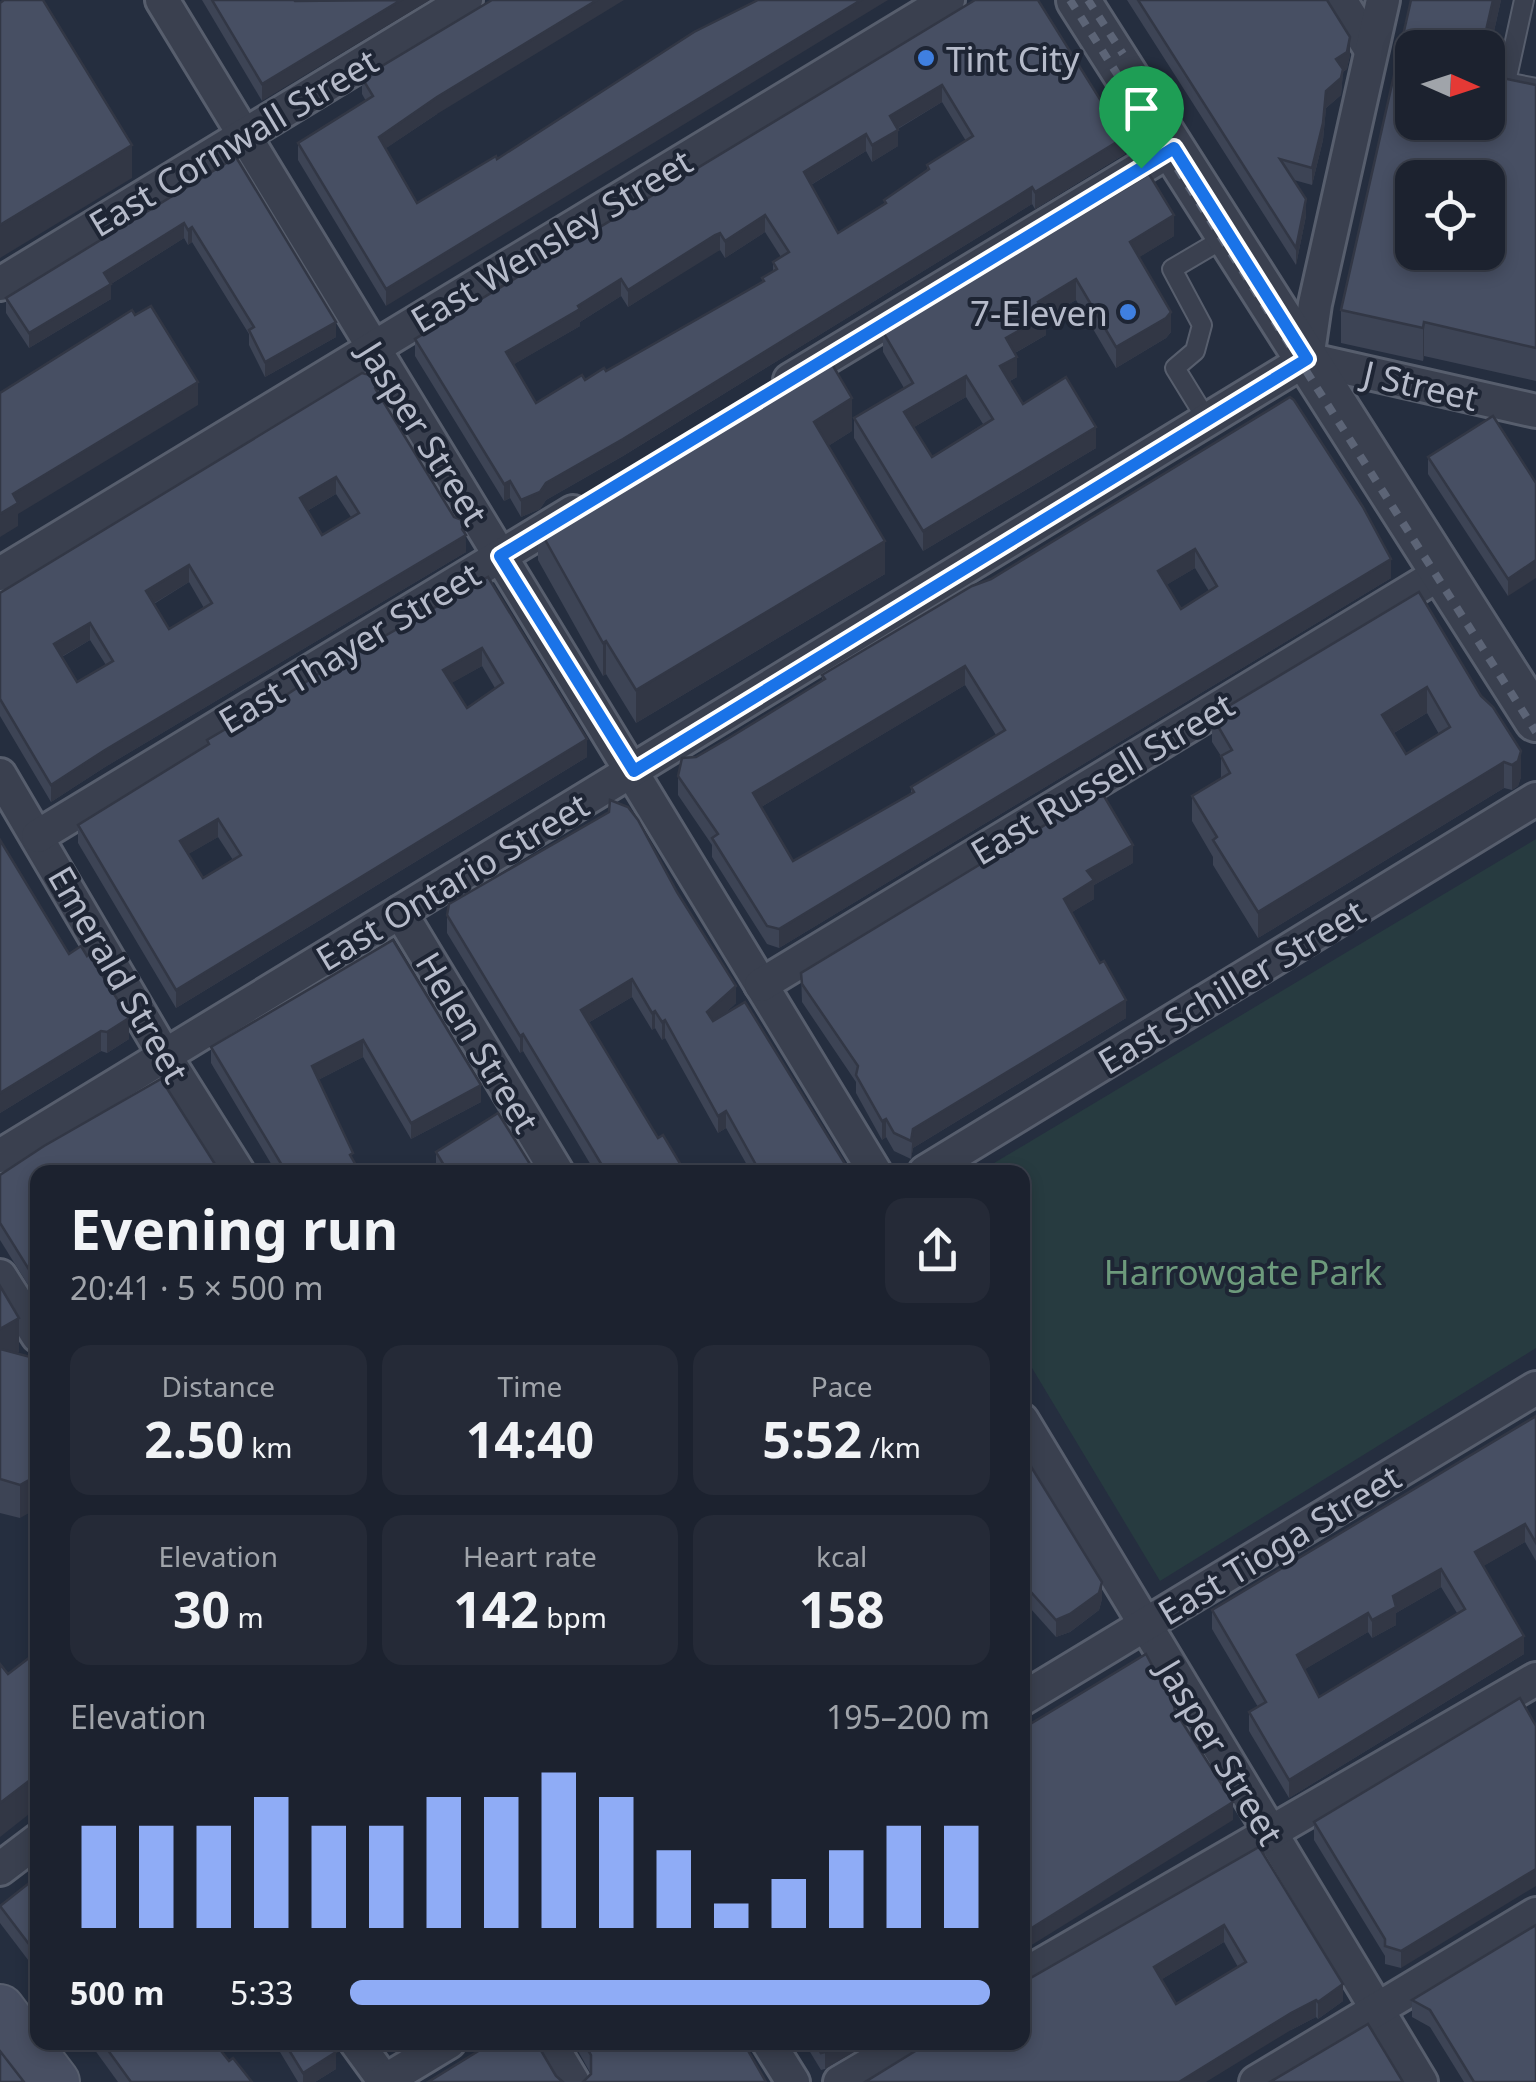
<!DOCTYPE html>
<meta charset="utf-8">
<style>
:root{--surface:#1c222f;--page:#252a37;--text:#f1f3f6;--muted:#a0a4aa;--line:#3a3f4b;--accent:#8facf6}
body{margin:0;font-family:"Noto Sans",sans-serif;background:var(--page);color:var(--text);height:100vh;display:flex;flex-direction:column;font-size:38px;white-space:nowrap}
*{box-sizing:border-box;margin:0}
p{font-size:32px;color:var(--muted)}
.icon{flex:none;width:55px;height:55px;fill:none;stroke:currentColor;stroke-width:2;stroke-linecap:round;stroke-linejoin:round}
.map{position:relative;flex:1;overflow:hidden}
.side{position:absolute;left:30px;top:1165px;width:1000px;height:885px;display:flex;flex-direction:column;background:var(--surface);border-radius:20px;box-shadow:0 5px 15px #0003,0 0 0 2px var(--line)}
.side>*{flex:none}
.needle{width:65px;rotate:93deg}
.fabs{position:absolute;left:1395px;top:30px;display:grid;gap:20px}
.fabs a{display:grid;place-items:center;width:110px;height:110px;border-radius:20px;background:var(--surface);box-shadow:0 5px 15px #0003,0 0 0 2px var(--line);font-size:50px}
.pin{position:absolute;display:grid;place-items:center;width:85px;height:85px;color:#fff;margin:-102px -42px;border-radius:50% 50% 50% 0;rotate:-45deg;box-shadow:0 0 10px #0007}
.pin .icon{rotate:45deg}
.round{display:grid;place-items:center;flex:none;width:105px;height:105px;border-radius:20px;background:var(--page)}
.summary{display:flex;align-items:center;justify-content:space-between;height:170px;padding:0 40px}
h1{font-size:55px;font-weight:700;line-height:75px}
.figures{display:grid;grid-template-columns:repeat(3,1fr);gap:15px;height:170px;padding:10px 40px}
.figures div{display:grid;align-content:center;border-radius:20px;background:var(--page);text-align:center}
.figures b{font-size:50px;font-weight:700}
.figures small{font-size:28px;font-weight:400}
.figures p{font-size:28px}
.chart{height:280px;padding:20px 40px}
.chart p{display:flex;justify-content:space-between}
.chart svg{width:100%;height:180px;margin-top:10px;stroke:var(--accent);stroke-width:6}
ul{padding:0 40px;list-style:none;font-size:32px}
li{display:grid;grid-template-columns:160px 120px 1fr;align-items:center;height:75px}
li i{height:25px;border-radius:12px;background:var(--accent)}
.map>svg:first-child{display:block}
.green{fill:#273b40}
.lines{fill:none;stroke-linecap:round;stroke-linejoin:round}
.service-casing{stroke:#575e6d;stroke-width:22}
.minor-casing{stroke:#575e6d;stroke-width:38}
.tertiary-casing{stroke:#575e6d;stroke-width:48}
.secondary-casing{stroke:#575e6d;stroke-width:52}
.service{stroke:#3a404f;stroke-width:18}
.minor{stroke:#3a404f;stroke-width:32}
.tertiary{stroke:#3a404f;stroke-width:42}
.secondary{stroke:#484f62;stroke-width:48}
.rail{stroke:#5c6476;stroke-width:8;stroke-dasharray:10 10;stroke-linecap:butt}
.wall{fill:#3d4455;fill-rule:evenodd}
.shaded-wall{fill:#323745}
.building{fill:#474f63;stroke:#323745;stroke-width:2.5;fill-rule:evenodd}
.route-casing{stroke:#fff;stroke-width:20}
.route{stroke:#1a73e8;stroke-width:12}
.shop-dot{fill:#3f7fe0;stroke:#1e2534;stroke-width:4}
.labels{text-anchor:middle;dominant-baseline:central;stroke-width:8;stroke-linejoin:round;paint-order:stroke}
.poi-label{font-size:35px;fill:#b6bbca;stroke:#1e2534;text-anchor:start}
.street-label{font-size:35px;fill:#b6bbca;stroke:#1e2534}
.park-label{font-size:35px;fill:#6d9a7c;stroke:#1e2534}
</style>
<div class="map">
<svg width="1536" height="2082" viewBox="0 0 1536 2082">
<rect width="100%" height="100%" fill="#252e3f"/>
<!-- green -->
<path class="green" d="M1536,839V1348L1160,1581L1023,1353L1022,1172H979Z"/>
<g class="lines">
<defs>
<g id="service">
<path d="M1524,0L1506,82L1536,88"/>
<path d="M1207,420L1175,368L1195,351L1202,325L1172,269L1228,236"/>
</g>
<g id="minor">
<path d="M162,0L875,1172"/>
<path d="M1340,0L1371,50"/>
<path d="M0,284L466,0"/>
<path d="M1307,359L1315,304L1383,0"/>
<path d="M1307,359L1536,411"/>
<path d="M790,380L1174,148"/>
<path d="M0,574L948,0"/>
<path d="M0,775L165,1056L238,1172"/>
<path d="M38,836L573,512"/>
<path d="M400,912L557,1172"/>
<path d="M761,985L1444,571"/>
<path d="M0,1156L1307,359"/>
<path d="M925,1172L1536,799"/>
<path d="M0,1276L38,1336"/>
<path d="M1022,1420L1421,2082"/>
<path d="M1022,1699L1536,1388"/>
<path d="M0,1869L38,1840"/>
<path d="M1022,1976L1536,1679"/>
<path d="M356,2042L385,2082"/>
<path d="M549,2042L573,2082"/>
<path d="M768,2042L793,2082"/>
<path d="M383,2082L449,2042"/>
<path d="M840,2082L908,2042"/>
<path d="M1256,2082L1536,1914"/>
</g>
<path id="tertiary" d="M1078,0L1536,720"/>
<path id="secondary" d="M0,2009L55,2082"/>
</defs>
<!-- service casing -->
<use href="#service" class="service-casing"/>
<!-- minor casing -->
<use href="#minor" class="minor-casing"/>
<!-- tertiary casing -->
<use href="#tertiary" class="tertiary-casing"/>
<!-- secondary casing -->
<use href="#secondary" class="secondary-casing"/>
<!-- service -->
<use href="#service" class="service"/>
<!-- minor -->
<use href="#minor" class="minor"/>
<!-- tertiary -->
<use href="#tertiary" class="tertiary"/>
<!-- secondary -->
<use href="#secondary" class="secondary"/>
<!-- rail -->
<g class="rail">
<path d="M1070,0L1536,732"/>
<path d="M1088,0L1123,54"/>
</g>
</g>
<!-- wall -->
<g class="wall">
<path d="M202,0H294L262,101Z"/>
<path d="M975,0L1111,117L1123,133L1125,154L1035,209L1032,204L623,456L546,500L540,509L521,517L510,498L504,501L415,356V339ZM942,102L966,141L927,165V171L884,200V204L838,233L811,185L866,151L872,162L898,146V129ZM765,232L781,257L773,262V272L762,278V282L606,371L536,403L514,364L580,326V322L621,296L628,307L715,252L720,250L725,258Z"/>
<path d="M1127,0H1327L1350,55L1347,69L1343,72L1341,95L1326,108L1323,140L1312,185L1294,180L1306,216L1296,265Z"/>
<path d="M1411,0H1501L1488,58V48H1412V122H1488V74L1536,85V381L1424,356L1423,361L1341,343V310ZM1412,178H1488V252H1412Z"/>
<path d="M362,78L437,114L386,148L417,203L386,306L298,160V143L366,101L362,94Z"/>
<path d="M236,157L336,337L265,377L249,345V334L192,242L188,245L184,238L111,284V299L29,348L6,313V298Z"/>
<path d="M1174,236L1139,257L1171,332L1166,338L1116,368L1076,300L1046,317V335L1015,353L1017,377L1010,381L1023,404L1096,448L923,551L854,438V418L904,388L883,352V332L981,273V270ZM966,397L983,424L932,457L914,427Z"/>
<path d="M378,393L465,533L466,552L105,767L51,802L0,716V593ZM336,494L351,517L322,535L307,511ZM189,582L204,608L169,629L154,604ZM90,640L106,665L77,682L62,657Z"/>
<path d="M1290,397L1391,578L779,948L767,944L712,857V845L678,795V776L696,757L822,681V675L991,579ZM1195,568L1209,591L1181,609L1166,585ZM965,685L996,735L911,787V794L793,861L761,807Z"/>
<path d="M852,431L828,446L885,574L636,723L606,674L603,676L538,560V527Z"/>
<path d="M1428,457L1536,483L1508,596L1428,474Z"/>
<path d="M488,577L587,757L176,1008L78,843V825L207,745V740L239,726ZM482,666L495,688L467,708L451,683ZM218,837L233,860L203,878L188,854Z"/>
<path d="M1419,592L1521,777L1518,786L1512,790L1504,788L1258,938L1213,865V857L1192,821V796L1221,779V756L1212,742V716ZM1427,713L1439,734L1406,754L1394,733Z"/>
<path d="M0,840L69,954L129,1039L107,1053L101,1051L0,1113Z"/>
<path d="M1133,863L1094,885V899L1072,912L1126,1018L913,1148L911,1159L894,1151L886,1137L882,1140L856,1093V1082L802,1002L801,973Z"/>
<path d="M447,915L736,1003L722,1016L850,1172H751L726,1128L718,1133L665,1038L662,1040L655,1028L652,1030L632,997L588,1023L658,1138L684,1172H595L523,1051L520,1053L447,933Z"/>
<path d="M393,940L481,1102L411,1139L363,1057L318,1080L353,1160L360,1172H276L211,1063V1047Z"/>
<path d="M436,1152L535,1172H438L436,1169Z"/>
<path d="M38,1172V1301L0,1240V1175Z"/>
<path d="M0,1286L19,1352L16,1353L38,1359L20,1518L0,1513Z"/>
<path d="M1536,1416V1561L1525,1542L1483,1566L1524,1654L1289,1798L1249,1731V1712L1258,1707L1212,1629V1610ZM1441,1587L1457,1613L1319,1697L1305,1669L1368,1632L1372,1638L1396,1625V1613Z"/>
<path d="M1022,1452L1102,1599L1099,1610L1070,1632L1056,1637L1022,1599Z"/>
<path d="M1520,1698L1401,1968L1385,1964V1956L1314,1840V1822Z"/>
<path d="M1259,1847L1343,2001L1318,2019L1316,2017L1291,2030L865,2082ZM1224,1942L1238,1967L1176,2004L1162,1979Z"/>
<path d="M38,1876V1973L0,1923V1905Z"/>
<path d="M1536,1925V2082H1464L1430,2027L1412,2017V2000Z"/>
<path d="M89,2042H210L252,2082H118Z"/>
<path d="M274,2042H330L336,2069L315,2082H298Z"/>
<path d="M573,2042H743L591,2074Z"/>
<path d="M804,2042H871L825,2069L821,2070Z"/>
</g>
<!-- shaded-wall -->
<g class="shaded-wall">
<path d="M401,0H430L262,101V84Z"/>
<path d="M597,0H624L437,114L379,153V137L437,97Z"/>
<path d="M861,0H888L386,306V289Z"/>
<path d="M1493,0H1501L1488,58V48H1482Z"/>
<path d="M1350,37V55L1347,69L1343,72L1341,95L1326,108L1323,140L1312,185V168L1326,91L1336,59Z"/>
<path d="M942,85V102L890,133V116Z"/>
<path d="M1123,121V139L1125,137V154L1035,209V192Z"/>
<path d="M898,130V146L872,162V145Z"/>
<path d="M866,134V151L804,189V172Z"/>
<path d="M132,145V178L0,258V225Z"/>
<path d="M1032,187V204L623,456L546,500L540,509L521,517V500L546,483Z"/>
<path d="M1306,199V216L1296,265V248Z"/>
<path d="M765,215V232L725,258V241Z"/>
<path d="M1174,215V236L1130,263V242Z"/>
<path d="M184,223V238L108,286L111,284V299L29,348V333L104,273Z"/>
<path d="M192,227V242L188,245V230Z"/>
<path d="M720,233V250L628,307V290Z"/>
<path d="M621,279V296L580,322V326L506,369V352Z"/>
<path d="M1076,279V300L1046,317V335L1006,358V338L1038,302Z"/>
<path d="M1171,312V332L1166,338L1116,368V347Z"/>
<path d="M336,322V337L265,377V362Z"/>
<path d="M1424,322V356L1423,361V328Z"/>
<path d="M1017,357V377L1000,386V366Z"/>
<path d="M966,376V397L904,433V412Z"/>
<path d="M198,382V405L18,514V526L0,537V514L13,494Z"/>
<path d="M852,398V431L814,455V422Z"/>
<path d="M1096,427V448L923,551V531Z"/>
<path d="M336,477V494L300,515V498Z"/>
<path d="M510,481V498L504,501V484Z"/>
<path d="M465,521L466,552L105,767L51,802V785L105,750L462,529Z"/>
<path d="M885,541V574L636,723V690Z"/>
<path d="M1195,549V568L1158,590V571Z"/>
<path d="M1391,559V578L779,948V929Z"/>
<path d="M1536,560V578L1508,596V579Z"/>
<path d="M189,565V582L146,608V591Z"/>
<path d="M90,623V640L54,661V644Z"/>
<path d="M606,641V674L603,676V643Z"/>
<path d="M482,648V666L443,688V670Z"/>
<path d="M965,666V685L753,812V793Z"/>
<path d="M1427,687V713L1382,740V715Z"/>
<path d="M587,739V757L176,1008V990Z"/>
<path d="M1521,751V777L1518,786L1512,790V765Z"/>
<path d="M1504,762V788L1258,938V912Z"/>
<path d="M218,819V837L180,859V841Z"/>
<path d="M1133,845V863L1094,885V899L1064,917V899L1087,871Z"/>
<path d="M632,979V997L581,1027V1010Z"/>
<path d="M736,986V1003L707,1030V1012Z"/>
<path d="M1126,1000V1018L913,1148L911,1159L913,1129Z"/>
<path d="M655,1011V1028L652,1030V1013Z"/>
<path d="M129,1018V1039L107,1053V1032Z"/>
<path d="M665,1020V1038L662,1040V1022Z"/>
<path d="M101,1031V1051L0,1113V1093Z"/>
<path d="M523,1034V1051L520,1053V1036Z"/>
<path d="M363,1040V1057L312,1083V1066Z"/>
<path d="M481,1085V1102L411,1139V1123Z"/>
<path d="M726,1111V1128L718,1133V1116Z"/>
<path d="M886,1119V1137L882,1140V1121Z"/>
<path d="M19,1318V1352L0,1363V1329Z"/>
<path d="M38,1475V1508L20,1518V1485Z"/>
<path d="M1525,1524V1542L1475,1571V1552Z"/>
<path d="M1441,1569V1587L1396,1613V1625L1372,1638V1620L1393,1596Z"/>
<path d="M1102,1582V1599L1099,1610L1070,1632L1056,1637V1620Z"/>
<path d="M1368,1613V1632L1297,1674V1655Z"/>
<path d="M1025,1629V1646L1022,1647V1630Z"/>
<path d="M1524,1636V1654L1289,1798V1780Z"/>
<path d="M38,1774V1807L0,1837V1803Z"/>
<path d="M1233,1802V1820L1022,1951V1934Z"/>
<path d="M1536,1869V1886L1401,1968V1951Z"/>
<path d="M1224,1925V1942L1154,1984V1967Z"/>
<path d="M1343,1984V2001L1318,2019V2002Z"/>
<path d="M1316,2000V2017L1291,2030L1206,2082H1179L1291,2013Z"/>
<path d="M841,2042H871L825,2069V2052Z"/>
<path d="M336,2052V2069L315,2082H303V2073Z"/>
</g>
<!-- building -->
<g class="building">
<path d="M4,0H43L132,145L0,225V3Z"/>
<path d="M212,0H294L295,1L401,0L262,84Z"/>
<path d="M492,0H597L437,97L379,137L417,203L496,156L497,159L694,32L758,0H861L386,289L298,143L373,96L362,78Z"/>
<path d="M975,0H1038L1111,117L1123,121L1121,130L1125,137L1035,192L1032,187L1013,199L623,439L546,483L540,492L521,500L510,481L504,484L415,339ZM942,85L973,136L927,165L929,169L884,200L886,203L838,233L804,172L866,134L872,145L898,130L890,116ZM765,215L789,252L773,262L777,269L762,278L764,281L606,371L604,368L585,380L582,375L536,403L506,352L580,309L578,306L621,279L628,290L715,235L720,233L725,241Z"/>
<path d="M1138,0H1327L1350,37L1347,52L1336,59L1343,69L1341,78L1326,91L1323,123L1312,168L1280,159L1306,199L1296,248Z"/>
<path d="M1411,0H1493L1482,48H1412V122H1488V75L1536,85V348L1424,322L1423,328L1341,310ZM1412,178H1488V252H1412Z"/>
<path d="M236,157L336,322L265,362L249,330L254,327L192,227L188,230L184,223L104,273L111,284L29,333L6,298Z"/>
<path d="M1149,174L1174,215L1130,242L1171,312L1166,318L1116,347L1076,279L1038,302L1046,315L1006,338L1017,357L1000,366L1023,404L1066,377L1096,427L923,531L854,418L913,383L883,332L983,272L981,270L994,262L1039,240ZM966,376L993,419L932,457L904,412Z"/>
<path d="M151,306L198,382L13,494L18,503L0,514V393L132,310L135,315Z"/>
<path d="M826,354L852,398L814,422L885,541L636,690L606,641L603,643L538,527Z"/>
<path d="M362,373L378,377L375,388L454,517L465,521L462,529L466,535L105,750L51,785L0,699V593ZM336,477L359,513L322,535L300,498ZM189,565L212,603L169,629L146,591ZM90,623L113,661L77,682L54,644Z"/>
<path d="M1290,397L1294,400L1363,507L1391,559L779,929L767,926L712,838L718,834L678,776L682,758L696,757L729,738L825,679L822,675L972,586L991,579ZM1195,549L1217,586L1181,609L1158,571ZM965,666L1005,730L911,787L914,792L793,861L753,793Z"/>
<path d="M1493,416L1536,483V560L1508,579L1428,457Z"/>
<path d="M488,577L587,739L176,990L78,825L209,744L207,740L236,723L239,726L315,676ZM482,648L503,683L467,708L443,670ZM218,819L241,855L203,878L180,841Z"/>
<path d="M1419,592L1481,696L1493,707L1521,751L1518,761L1512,765L1504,762L1258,912L1213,840L1217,837L1192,796L1230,773L1221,756L1232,750L1212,716ZM1427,687L1450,727L1406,754L1382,715Z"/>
<path d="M1101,791L1133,845L1087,871L1094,880L1064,899L1100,963L1104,961L1126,1000L913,1129L911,1141L894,1133L886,1119L882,1121L856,1075L858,1066L802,984L801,973Z"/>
<path d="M610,800L628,807L638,820L677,892L736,986L707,1012L713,1021L745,1002L850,1172H760L726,1111L718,1116L665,1020L662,1022L655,1011L652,1013L632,979L581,1010L658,1138L663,1135L684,1170L680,1172H606L523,1034L520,1036L447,915L449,904L609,812Z"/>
<path d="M0,840L69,954L81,946L87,956L89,954L129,1018L107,1032L101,1031L0,1093Z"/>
<path d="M393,940L481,1085L411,1123L363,1040L312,1066L353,1153L350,1155L360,1172H286L211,1047Z"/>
<path d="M161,1079L220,1172H38V1284L0,1223V1175L44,1146Z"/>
<path d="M498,1113L535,1172H448L436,1152Z"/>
<path d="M0,1286L19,1318L0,1329Z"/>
<path d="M0,1349L38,1359V1475L20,1485L0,1479Z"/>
<path d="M1536,1416V1543L1525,1524L1475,1552L1524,1636L1289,1780L1249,1712L1266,1702L1212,1610ZM1441,1569L1465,1609L1319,1697L1297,1655L1368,1613L1372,1620L1396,1607L1393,1596Z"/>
<path d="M1022,1452L1102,1582L1099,1593L1070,1614L1056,1620L1022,1582Z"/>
<path d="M38,1651V1774L0,1803V1664L8,1674Z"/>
<path d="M1146,1654L1161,1682L1170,1686L1175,1711L1233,1802L1022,1934V1864L1028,1860L1022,1852V1729Z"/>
<path d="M1520,1698L1536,1726V1869L1401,1951L1385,1946V1939L1314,1822Z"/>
<path d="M1259,1847L1343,1984L1318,2002L1316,2000L1291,2013L1179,2082H865L930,2042H1022V1983ZM1224,1925L1246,1962L1176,2004L1154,1967Z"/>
<path d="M38,1876V1956L0,1906Z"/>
<path d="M1536,1925V2082H1474L1430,2010L1412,2000Z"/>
<path d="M1368,2024L1403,2082H1270Z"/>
<path d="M102,2042H214L229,2061L233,2058L252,2082H131Z"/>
<path d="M284,2042H330L336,2052L303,2073Z"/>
<path d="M493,2042H536L556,2076L563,2082H428Z"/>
<path d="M583,2042H743L766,2082H583L591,2074V2055Z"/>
<path d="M814,2042H841L825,2052L821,2053Z"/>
<path d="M0,2051L24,2082H0Z"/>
</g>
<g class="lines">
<defs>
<path id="route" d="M1174,148L1307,359L634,771L500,556Z"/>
</defs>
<!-- route casing -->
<use href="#route" class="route-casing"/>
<!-- route -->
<use href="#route" class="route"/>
</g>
<!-- markers -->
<g class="shop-dot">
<circle cx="926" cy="58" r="10"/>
<circle cx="1128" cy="312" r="10"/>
</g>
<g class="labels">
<!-- poi labels -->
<g class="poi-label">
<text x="946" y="58">Tint City</text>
<text x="1108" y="312" text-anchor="end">7-Eleven</text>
</g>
<!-- street labels -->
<g class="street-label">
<text transform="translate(233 142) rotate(-31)">East Cornwall Street</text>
<text transform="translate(551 240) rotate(-31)">East Wensley Street</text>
<text transform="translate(1421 385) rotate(13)">J Street</text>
<text transform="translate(424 433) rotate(58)">Jasper Street</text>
<text transform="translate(349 647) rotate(-31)">East Thayer Street</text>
<text transform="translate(1102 778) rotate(-31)">East Russell Street</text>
<text transform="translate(452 881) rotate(-31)">East Ontario Street</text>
<text transform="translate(119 974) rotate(60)">Emerald Street</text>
<text transform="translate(1231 986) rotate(-31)">East Schiller Street</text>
<text transform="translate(478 1042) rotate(59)">Helen Street</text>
<text transform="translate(1279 1544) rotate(-31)">East Tioga Street</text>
<text transform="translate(1221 1752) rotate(59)">Jasper Street</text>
</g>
<!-- park labels -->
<g class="park-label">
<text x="1243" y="1271">Harrowgate Park</text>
</g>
</g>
</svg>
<div class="fabs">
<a><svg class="needle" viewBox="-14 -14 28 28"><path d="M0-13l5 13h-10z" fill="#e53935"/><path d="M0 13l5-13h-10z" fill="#a0a4aa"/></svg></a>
<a><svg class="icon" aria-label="locate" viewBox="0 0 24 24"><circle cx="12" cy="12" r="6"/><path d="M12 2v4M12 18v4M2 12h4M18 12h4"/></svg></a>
</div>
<div class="pin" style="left:1141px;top:168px;background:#1e9e55"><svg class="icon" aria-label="arrive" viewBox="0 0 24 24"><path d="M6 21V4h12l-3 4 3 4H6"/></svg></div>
<section class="side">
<div class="summary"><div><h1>Evening run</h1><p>20:41 · 5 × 500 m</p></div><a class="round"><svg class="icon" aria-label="share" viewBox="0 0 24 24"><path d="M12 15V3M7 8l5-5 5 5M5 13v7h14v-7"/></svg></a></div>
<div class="figures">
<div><p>Distance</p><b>2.50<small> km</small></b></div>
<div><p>Time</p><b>14:40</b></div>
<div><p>Pace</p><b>5:52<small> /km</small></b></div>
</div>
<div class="figures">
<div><p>Elevation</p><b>30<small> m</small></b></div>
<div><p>Heart rate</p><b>142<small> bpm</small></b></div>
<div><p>kcal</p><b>158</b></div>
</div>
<div class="chart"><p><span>Elevation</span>195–200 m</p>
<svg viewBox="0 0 160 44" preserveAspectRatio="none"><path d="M5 44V19M15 44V19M25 44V19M35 44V12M45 44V19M55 44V19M65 44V12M75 44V12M85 44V6M95 44V12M105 44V25M115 44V38M125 44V32M135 44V25M145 44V19M155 44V19"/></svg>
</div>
<ul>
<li><b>500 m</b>5:33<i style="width:100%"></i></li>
</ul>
</section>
</div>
